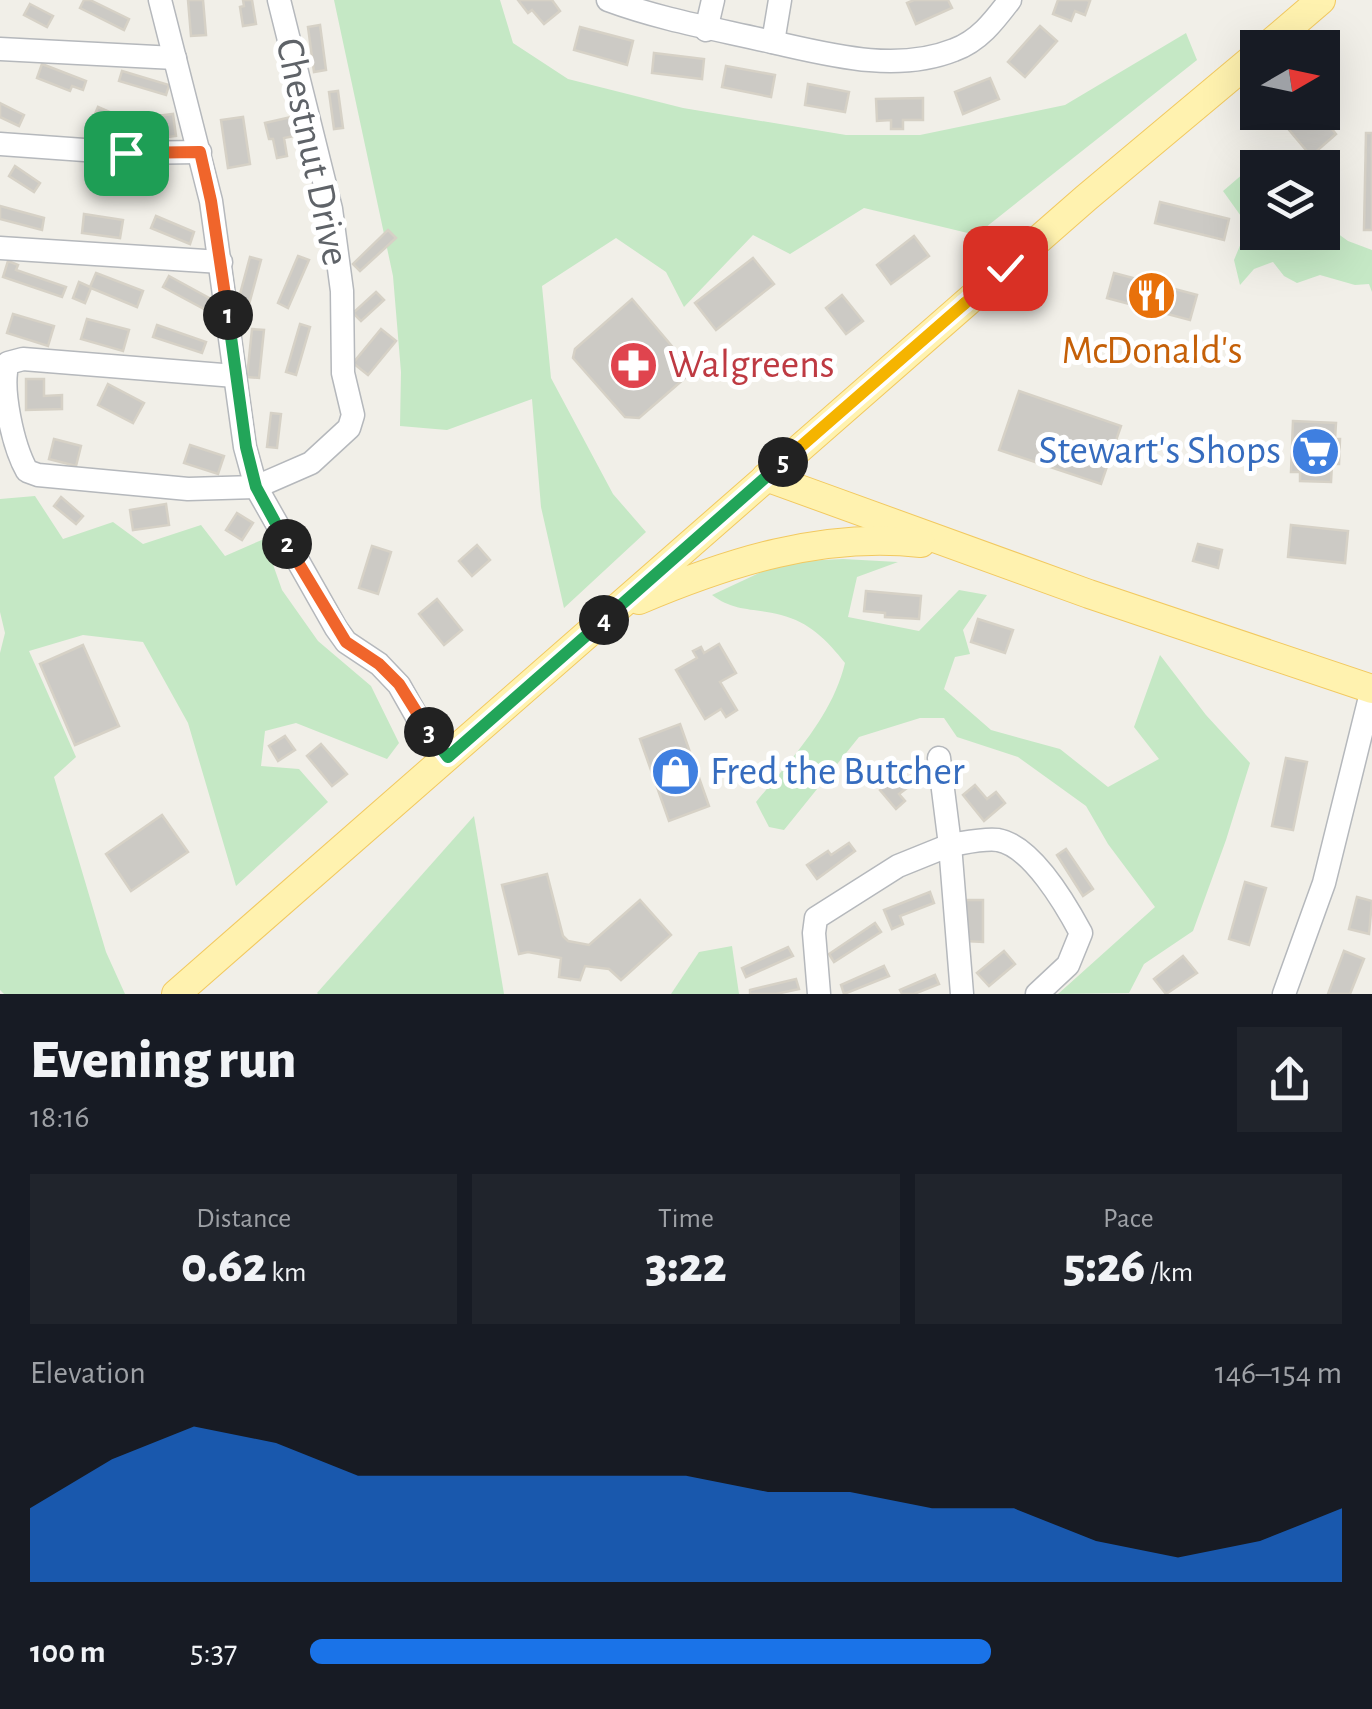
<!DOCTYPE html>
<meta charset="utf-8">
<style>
:root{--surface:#171b24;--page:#20242c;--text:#f1f3f6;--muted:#9ea1a6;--accent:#1a73e8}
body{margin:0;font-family:"Alegreya Sans",sans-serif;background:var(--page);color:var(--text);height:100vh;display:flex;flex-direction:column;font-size:38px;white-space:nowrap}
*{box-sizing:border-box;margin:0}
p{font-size:32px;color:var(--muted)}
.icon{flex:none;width:55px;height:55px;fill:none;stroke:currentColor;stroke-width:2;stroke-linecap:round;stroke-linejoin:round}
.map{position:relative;height:994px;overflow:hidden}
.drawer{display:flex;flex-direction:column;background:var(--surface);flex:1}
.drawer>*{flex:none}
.needle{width:65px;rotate:81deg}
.controls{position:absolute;left:1240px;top:30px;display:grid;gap:20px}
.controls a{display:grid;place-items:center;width:100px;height:100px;border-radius:0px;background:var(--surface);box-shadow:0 10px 40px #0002;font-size:50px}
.pin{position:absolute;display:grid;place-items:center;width:85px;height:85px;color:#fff;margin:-42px;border-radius:20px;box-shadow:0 5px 15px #0006}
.km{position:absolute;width:50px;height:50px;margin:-25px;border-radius:50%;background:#222;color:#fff;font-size:28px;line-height:50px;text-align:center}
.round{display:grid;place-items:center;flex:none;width:105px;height:105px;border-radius:0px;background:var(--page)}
.overview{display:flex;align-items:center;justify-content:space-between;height:170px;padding:0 30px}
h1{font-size:55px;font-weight:800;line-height:75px}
.stats{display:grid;grid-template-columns:repeat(3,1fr);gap:15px;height:170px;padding:10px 30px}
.stats div{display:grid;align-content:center;border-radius:0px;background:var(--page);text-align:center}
.stats b{font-size:50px;font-weight:800}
.stats small{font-size:28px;font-weight:400}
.stats p{font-size:28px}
.chart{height:280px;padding:20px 30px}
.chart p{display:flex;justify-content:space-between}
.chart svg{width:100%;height:180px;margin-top:10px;fill:var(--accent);opacity:.7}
ul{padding:0 30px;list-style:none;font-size:32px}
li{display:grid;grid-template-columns:160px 120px 1fr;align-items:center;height:75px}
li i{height:25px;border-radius:12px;background:var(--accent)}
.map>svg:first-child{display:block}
.green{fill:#c5e8c5}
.building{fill:#cccac5;stroke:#d6d1c6;stroke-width:2.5}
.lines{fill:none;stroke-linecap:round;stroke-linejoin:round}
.minor-casing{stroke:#b5b8bc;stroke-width:25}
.major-casing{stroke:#f2c960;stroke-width:30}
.minor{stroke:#fff;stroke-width:22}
.major{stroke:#fff2af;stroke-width:28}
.split-1-casing{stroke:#fff;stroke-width:20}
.split-2-casing{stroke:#fff;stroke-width:20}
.split-3-casing{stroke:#fff;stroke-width:20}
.split-4-casing{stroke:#fff;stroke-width:20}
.split-5-casing{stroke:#fff;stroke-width:20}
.split-6-casing{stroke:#fff;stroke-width:20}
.split-7-casing{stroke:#fff;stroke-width:20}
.split-1{stroke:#f0652b;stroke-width:12}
.split-2{stroke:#22a559;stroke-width:12}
.split-3{stroke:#f0652b;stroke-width:12}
.split-4{stroke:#22a559;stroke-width:12}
.split-5{stroke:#22a559;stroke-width:12}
.split-6{stroke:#f5b400;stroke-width:12}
.split-7{stroke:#f5b400;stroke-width:12}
.labels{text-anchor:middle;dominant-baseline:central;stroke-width:10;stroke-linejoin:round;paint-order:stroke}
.street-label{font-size:40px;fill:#5f6368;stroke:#fff}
.food-label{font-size:40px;fill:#c56008;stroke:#fff}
.health-label{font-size:40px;fill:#be3a42;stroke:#fff;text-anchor:start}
.shop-label{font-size:40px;fill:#366cbe;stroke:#fff;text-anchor:end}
</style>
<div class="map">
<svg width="1372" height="994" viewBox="0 0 1372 994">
<rect width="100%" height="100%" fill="#f1efe8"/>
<!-- green -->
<g class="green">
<path d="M334,0H500L513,43L568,79L683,108L846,135H920L1065,105L1186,33L1197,60L976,235L864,208L790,254L753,235L684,307L666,272L616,238L542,286L551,378L613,494L646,532L564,608L541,507L532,399L447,430L400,426L401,372L393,276Z"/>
<path d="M1244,173L1257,176L1258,232H1322L1323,223L1348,241L1372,250V292L1369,284L1355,285L1320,275L1297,283L1284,276L1273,262L1254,269L1240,285L1234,260L1248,226L1223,191Z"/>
<path d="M35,496L63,539L113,522L143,544L201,525L225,556L264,539L282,590L318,641L371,686L399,743L387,759L296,723L265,731L261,766L299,769L328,802L236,886L188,723L143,642L83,635L29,651L76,757L54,777L106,952L125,994H4L0,990V653L5,633L0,612V499Z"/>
<path d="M843,559L898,562L857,577L848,617L919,631L959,590L987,595L963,630L970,654L955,657L944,689L991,730L1060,749L1108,787L1159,759L1134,727L1160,655L1206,715L1250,763L1226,840L1193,931L1144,964L1129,993L1058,994L1155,907L1108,844L1086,806L1018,757L957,737L944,718H920L859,737L784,830L769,827L756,802C791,759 832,717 845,663C827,640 809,622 781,615C755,608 734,612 712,595L783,562Z"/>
<path d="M474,816L504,994H318L317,993Z"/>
<path d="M732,946L739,994H671L699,952Z"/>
</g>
<!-- building -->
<g class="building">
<path d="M84,0H90L129,19L124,30L80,8Z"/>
<path d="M188,0H203L206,35L191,36Z"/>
<path d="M243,0H252L256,24L243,26L240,7L244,6Z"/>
<path d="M518,0H552L560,11L544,24L532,10L528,13Z"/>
<path d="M914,0H948L952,8L916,24L907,3Z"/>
<path d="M1058,0H1087L1090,1L1085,15L1075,11L1071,21L1053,14Z"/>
<path d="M30,4L53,16L47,27L24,15Z"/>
<path d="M320,25L326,70L314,72L308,27Z"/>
<path d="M1040,26L1057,41L1025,77L1008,62Z"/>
<path d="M580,27L633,41L627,65L574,50Z"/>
<path d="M654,53L704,59L702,79L652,73Z"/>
<path d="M42,64L86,81L83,90L72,86L70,91L37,78Z"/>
<path d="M726,66L775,75L771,97L722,87Z"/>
<path d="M122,71L169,85L166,95L119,81Z"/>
<path d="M990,78L999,99L963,114L955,92Z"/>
<path d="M808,84L849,92L845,112L805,105Z"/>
<path d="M338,91L343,128L334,129L329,92Z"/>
<path d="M923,98V120H903V129H891V120L877,121L876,99Z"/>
<path d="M0,103L24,115L19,126L0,117Z"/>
<path d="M98,107L114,114L105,135L89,128Z"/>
<path d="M1274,112H1318L1336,134L1311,156Z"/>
<path d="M173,114L176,136L143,140L140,118Z"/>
<path d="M243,117L250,164L228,168L221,120Z"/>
<path d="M291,117L294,136L284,138L287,156L277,158L273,139H269L265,123Z"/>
<path d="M1366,133H1372V230H1364Z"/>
<path d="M15,166L40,183L34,192L9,176Z"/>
<path d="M1160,202L1229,219L1224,240L1155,223Z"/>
<path d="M0,206L44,218L42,230L0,219Z"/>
<path d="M84,214L123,220L120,238L82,233Z"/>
<path d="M156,216L194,232L190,244L151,228Z"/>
<path d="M388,230L396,238L360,271L353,264Z"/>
<path d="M914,236L929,256L891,284L877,265Z"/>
<path d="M298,256L309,260L288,308L278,303Z"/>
<path d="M250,257L261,260L248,308L237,305Z"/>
<path d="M753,258L774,284L716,330L695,303Z"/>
<path d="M8,261L18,265L16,270L66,287L62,297L3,277Z"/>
<path d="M96,273L143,291L137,307L91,288L85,303L73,298L79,282L90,287Z"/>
<path d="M1114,273L1197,295L1190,320L1107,298Z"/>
<path d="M169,276L211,299L206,310L163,287Z"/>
<path d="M376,292L384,300L361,321L353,313Z"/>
<path d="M842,295L863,321L846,334L826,308Z"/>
<path d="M632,299L693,371L639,418L625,417L573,358L575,349Z"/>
<path d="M13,314L54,326L48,346L7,333Z"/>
<path d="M87,319L129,330L123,351L81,339Z"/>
<path d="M300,324L310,327L296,375L286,372Z"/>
<path d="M157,325L206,342L202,353L153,337Z"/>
<path d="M252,329L264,330L259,378L247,377Z"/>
<path d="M381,329L396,341L368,375L353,363Z"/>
<path d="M26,379H44V396L62,395V409L26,410Z"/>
<path d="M108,384L144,403L133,423L98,405Z"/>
<path d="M1019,391L1121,426L1101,484L999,450Z"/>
<path d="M271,413L281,414L277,448L267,447Z"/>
<path d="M1293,421L1336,423L1335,439H1340L1339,464H1332L1331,482L1300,481V472H1291Z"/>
<path d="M54,439L81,446L76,466L49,459Z"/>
<path d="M190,445L224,456L218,474L184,463Z"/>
<path d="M61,497L83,516L76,524L54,506Z"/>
<path d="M166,504L169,525L133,530L130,510Z"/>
<path d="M237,513L253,523L242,540L226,530Z"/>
<path d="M1291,525L1348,531L1345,563L1288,557Z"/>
<path d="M1198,544L1222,550L1218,568L1193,561Z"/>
<path d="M477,545L490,560L472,576L459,561Z"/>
<path d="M372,546L391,552L378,594L359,588Z"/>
<path d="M866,591L921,596L919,619L885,617V613L864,611Z"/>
<path d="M437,599L462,630L444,645L419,614Z"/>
<path d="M978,619L1013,630L1005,653L971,642Z"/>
<path d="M719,644L736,673L720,682L737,710L726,717L721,709L705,719L676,670L697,658L693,651L701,647L704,653Z"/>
<path d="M83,645L119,726L75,745L40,664Z"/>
<path d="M680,724L709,806L669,821L640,739Z"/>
<path d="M285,736L295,750L278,761L269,746Z"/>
<path d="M321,744L347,774L332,786L307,756Z"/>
<path d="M1286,758L1307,762L1293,830L1272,826Z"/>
<path d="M896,775L907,788L899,794L905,801L896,809L880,790Z"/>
<path d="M975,785L987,799L996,792L1005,803L984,821L963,795Z"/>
<path d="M162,815L188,852L131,891L106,854Z"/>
<path d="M849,843L855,851L817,879L807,865L828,851L831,855Z"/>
<path d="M1066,849L1093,889L1083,896L1057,855Z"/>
<path d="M547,874L563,936L568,941L589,945L640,900L671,935L621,980L609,969L585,966L580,980L559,977L561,958L528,952L519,954L502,885Z"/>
<path d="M1245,882L1266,888L1249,945L1229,939Z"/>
<path d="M930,892L934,903L900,916L903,924L892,929L884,910Z"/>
<path d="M1357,897L1372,901L1369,934L1349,929Z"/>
<path d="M965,900H983V942L965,941Z"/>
<path d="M875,923L881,932L834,962L829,954Z"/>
<path d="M788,947L793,956L746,977L742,968Z"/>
<path d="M1004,951L1015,964L989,986L977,973Z"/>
<path d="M1344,951L1364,959L1350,994H1328Z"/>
<path d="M1183,956L1197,973L1166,994L1154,979Z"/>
<path d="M884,966L889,976L844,994L841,985Z"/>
<path d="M935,975L939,984L914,994H902L900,990Z"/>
<path d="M796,979L799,989L776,994H750V990Z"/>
</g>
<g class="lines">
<defs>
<g id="minor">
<path d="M160,0L211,201L245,447L256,487L336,628L346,642L379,664L399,685L416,715L448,757"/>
<path d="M608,0C662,20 716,29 772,42C830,55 896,73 954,50C979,41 994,21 1010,0"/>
<path d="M706,30L713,0"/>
<path d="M773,42L780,0"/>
<path d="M0,49L175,58"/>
<path d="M0,144L126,153L200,152"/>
<path d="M0,248L221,262"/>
<path d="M235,376L23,359L8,363C0,388 13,446 27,471L38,475L188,489L256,487L311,463L349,428L353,415L343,373L342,291L331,209L279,0"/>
<path d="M939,758L950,845C964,843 984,838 998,840C1032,846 1066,905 1081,933L1068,965L1037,994"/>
<path d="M819,994L814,933L816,918L898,866L950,845L962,994"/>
<path d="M1284,994L1324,883L1372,689"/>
</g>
<g id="major">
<path d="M1265,48L1321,0"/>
<path d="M766,477L1089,594L1372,689"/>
<path d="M639,600C729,562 823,532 921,543"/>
<path d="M176,994L1086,198L1258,54"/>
</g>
</defs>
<!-- minor casing -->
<use href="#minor" class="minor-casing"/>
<!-- major casing -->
<use href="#major" class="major-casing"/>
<!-- minor -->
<use href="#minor" class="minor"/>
<!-- major -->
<use href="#major" class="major"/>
</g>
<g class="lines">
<defs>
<path id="split-1" d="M126,153L200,152L211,201L228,315"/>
<path id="split-2" d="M228,315L246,447L256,487L287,544"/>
<path id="split-3" d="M287,544L346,642L379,664L399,684L429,732"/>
<path id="split-4" d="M429,732L448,757L604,620"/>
<path id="split-5" d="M604,620L783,462"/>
<path id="split-6" d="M783,462L964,304"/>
<path id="split-7" d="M964,304L1005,268"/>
</defs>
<!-- split-1 casing -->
<use href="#split-1" class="split-1-casing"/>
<!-- split-2 casing -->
<use href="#split-2" class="split-2-casing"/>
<!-- split-3 casing -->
<use href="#split-3" class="split-3-casing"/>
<!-- split-4 casing -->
<use href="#split-4" class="split-4-casing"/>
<!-- split-5 casing -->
<use href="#split-5" class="split-5-casing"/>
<!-- split-6 casing -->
<use href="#split-6" class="split-6-casing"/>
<!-- split-7 casing -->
<use href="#split-7" class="split-7-casing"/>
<!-- split-1 -->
<use href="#split-1" class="split-1"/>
<!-- split-2 -->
<use href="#split-2" class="split-2"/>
<!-- split-3 -->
<use href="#split-3" class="split-3"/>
<!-- split-4 -->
<use href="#split-4" class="split-4"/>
<!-- split-5 -->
<use href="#split-5" class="split-5"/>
<!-- split-6 -->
<use href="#split-6" class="split-6"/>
<!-- split-7 -->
<use href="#split-7" class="split-7"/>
</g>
<!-- icons -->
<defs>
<symbol id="restaurant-disc" viewBox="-11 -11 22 22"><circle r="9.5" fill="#e8710a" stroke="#fff"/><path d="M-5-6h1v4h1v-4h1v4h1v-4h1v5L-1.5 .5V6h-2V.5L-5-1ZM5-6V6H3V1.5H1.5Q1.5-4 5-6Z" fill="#fff"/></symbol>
<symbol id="pharmacy-disc" viewBox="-11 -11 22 22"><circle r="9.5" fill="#e0444e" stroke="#fff"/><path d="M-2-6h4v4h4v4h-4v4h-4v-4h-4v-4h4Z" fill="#fff"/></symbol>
<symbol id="supermarket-disc" viewBox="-11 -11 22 22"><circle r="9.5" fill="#3f7fe0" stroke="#fff"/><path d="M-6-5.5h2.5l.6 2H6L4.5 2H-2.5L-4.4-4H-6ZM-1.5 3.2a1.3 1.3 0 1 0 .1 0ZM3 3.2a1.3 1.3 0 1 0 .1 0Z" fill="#fff"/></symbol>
<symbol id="shop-disc" viewBox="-11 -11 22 22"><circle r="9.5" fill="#3f7fe0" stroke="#fff"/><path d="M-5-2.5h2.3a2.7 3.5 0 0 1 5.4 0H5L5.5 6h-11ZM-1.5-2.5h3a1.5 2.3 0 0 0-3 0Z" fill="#fff"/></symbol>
</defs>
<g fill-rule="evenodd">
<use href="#restaurant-disc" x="1124" y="268" width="55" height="55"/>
<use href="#pharmacy-disc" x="606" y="338" width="55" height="55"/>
<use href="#supermarket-disc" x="1288" y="424" width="55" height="55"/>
<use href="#shop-disc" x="648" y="744" width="55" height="55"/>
</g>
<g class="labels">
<!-- street labels -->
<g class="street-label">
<text transform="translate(312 152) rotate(78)">Chestnut Drive</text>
</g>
<!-- food labels -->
<g class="food-label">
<text x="1152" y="351">McDonald's</text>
</g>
<!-- health labels -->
<g class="health-label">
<text x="668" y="365">Walgreens</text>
</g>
<!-- shop labels -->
<g class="shop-label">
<text x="1281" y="451">Stewart's Shops</text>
<text x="710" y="772" text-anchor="start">Fred the Butcher</text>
</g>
</g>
</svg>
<div class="controls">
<a><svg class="needle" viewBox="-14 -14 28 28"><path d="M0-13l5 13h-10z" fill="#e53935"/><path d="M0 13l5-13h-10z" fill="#9ea1a6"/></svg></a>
<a><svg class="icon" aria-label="layers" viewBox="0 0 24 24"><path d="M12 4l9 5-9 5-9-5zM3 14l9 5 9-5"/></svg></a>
</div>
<div class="pin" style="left:126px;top:153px;background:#1e9e55"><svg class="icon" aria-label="arrive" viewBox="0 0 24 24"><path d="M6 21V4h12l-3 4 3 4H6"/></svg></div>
<div class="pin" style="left:1005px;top:268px;background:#d93025"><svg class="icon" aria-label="check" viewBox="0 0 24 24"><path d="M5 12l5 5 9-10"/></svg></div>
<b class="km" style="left:228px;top:315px">1</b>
<b class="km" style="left:287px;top:544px">2</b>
<b class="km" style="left:429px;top:732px">3</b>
<b class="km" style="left:604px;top:620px">4</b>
<b class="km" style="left:783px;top:462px">5</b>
</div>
<section class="drawer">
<div class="overview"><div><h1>Evening run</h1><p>18:16</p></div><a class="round"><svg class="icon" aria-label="share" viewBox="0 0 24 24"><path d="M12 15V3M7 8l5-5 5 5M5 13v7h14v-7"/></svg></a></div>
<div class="stats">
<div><p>Distance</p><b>0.62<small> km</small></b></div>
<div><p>Time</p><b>3:22</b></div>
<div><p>Pace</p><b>5:26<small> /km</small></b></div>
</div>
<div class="chart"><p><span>Elevation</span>146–154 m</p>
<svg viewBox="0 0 160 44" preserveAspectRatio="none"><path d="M0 44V26L10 14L20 6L30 10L40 18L50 18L60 18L70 18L80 18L90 22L100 22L110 26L120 26L130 34L140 38L150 34L160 26V44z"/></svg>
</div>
<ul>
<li><b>100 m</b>5:37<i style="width:66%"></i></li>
</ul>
</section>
